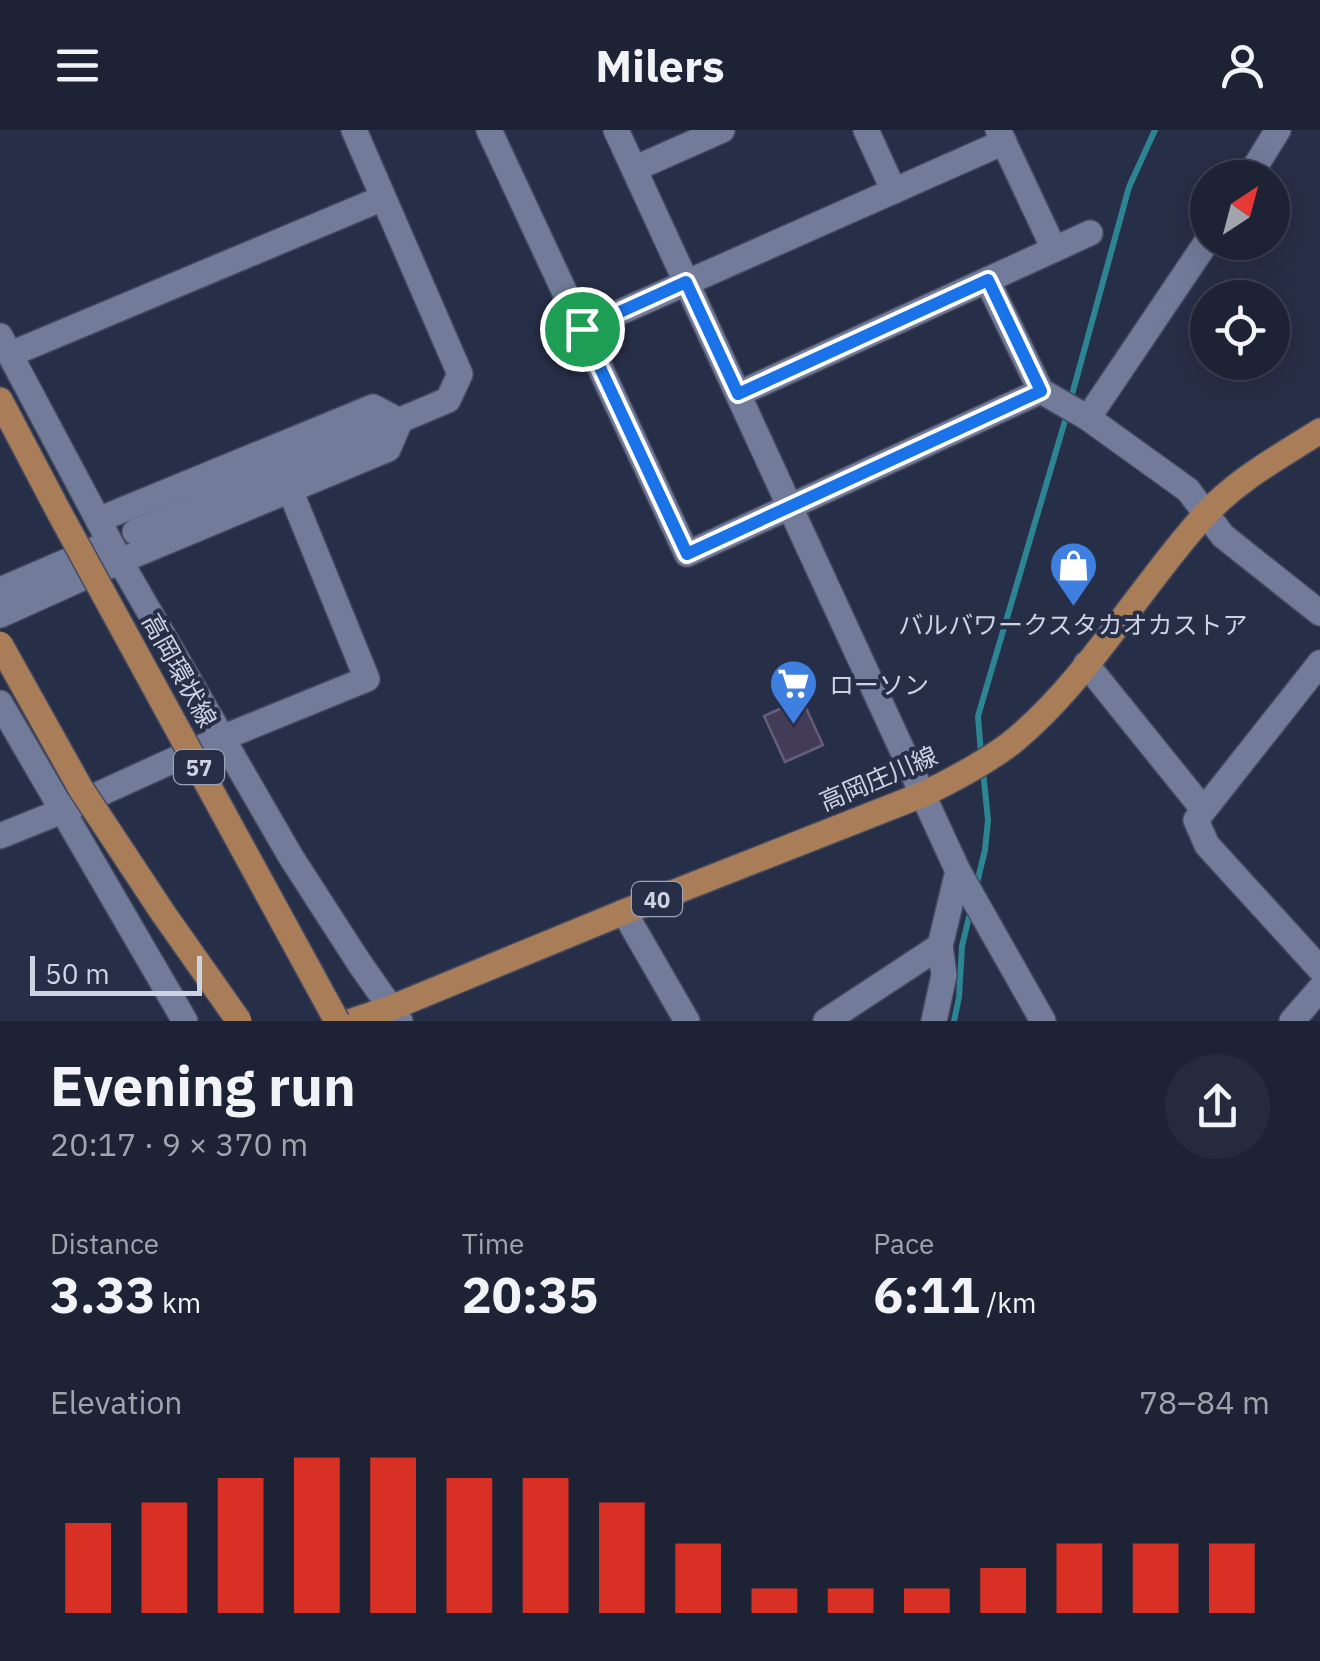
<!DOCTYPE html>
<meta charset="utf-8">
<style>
:root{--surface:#1d2235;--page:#252a3d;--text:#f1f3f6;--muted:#a0a4ad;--line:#3b3f50;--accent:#d93025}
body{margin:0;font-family:"IBM Plex Sans","Noto Sans JP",sans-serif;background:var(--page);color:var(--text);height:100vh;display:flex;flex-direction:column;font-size:38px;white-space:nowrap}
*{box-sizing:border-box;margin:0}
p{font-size:32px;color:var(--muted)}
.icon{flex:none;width:55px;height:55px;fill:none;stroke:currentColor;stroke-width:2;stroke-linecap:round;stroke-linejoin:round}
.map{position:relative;height:891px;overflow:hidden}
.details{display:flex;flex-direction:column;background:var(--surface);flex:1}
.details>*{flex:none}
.needle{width:65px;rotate:36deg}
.tools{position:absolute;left:1190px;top:30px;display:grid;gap:20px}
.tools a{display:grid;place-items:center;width:100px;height:100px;border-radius:50%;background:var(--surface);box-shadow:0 10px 40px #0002,0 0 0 2px var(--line);font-size:50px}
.scale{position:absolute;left:30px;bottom:25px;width:172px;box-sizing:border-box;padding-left:10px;border:5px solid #ced3e4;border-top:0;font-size:28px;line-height:35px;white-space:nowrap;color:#ced3e4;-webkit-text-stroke:8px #272e47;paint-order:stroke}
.pin{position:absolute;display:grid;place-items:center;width:85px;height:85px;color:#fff;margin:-42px;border:5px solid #fff;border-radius:50%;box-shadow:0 2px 10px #0007}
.round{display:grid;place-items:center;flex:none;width:105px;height:105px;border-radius:52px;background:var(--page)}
.headline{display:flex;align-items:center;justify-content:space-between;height:170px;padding:0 50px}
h1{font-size:55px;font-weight:700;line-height:75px}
.figures{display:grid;grid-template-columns:repeat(3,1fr);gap:15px;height:170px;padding:10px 50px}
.figures div{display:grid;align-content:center}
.figures b{font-size:50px;font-weight:700}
.figures small{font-size:28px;font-weight:400}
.figures p{font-size:28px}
.chart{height:280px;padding:20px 50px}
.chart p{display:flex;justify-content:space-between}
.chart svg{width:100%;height:180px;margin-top:10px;stroke:var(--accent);stroke-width:6}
header{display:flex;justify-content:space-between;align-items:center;height:130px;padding:0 50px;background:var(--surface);font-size:45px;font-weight:700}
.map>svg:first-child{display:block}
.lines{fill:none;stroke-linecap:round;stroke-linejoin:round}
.stream{stroke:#2d8492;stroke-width:6}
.building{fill:#433c58;stroke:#655d7b;stroke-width:2.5}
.minor-casing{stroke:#454a60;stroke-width:28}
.major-casing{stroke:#454a60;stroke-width:28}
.minor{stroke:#727b99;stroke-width:25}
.major{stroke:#a87d57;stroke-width:25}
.major-bridge-casing{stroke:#454a60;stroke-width:28;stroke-linecap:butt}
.major-bridge{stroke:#a87d57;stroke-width:25}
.route-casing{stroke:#fff;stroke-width:20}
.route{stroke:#1a73e8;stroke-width:12}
.labels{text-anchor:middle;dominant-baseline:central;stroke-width:8;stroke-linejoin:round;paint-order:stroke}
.shield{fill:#272e47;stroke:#9ca2b5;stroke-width:2.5}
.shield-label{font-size:22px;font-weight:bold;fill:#ced3e4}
.poi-label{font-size:25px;fill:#ced3e4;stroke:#272e47}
.street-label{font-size:25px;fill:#ced3e4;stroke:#272e47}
</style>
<header><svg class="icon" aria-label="menu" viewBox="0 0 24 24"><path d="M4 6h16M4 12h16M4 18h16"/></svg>Milers<svg class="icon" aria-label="person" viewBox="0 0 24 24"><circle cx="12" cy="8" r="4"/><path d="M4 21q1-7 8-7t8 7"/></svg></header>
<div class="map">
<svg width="1320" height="891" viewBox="0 0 1320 891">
<rect width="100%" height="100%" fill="#272e47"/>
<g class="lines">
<!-- stream -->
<g class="stream">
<path d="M1070,272L1129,57L1155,0"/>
<path d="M981,624L978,586L1067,284"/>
<path d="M976,757L985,720L988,690L983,641"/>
<path d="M954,891L959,867L962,816L971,779"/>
</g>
</g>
<!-- building -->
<path class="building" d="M802,569L823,615L785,632L764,586Z"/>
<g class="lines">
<defs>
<g id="minor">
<path d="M489,0L687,424L1041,261L987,150"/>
<path d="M616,0L958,741L1043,891"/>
<path d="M866,0L894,61"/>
<path d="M998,0L1054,119"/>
<path d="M634,39L722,0"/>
<path d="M1248,48L1278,0"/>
<path d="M582,199L1004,12"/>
<path d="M0,206L120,431L291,727L360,834L400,891"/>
<path d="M11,224L383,68"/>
<path d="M1041,261L1088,288L1188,360L1223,406L1320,483"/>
<path d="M738,264L1090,103"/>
<path d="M1088,288L1208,110"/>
<path d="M135,402L448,270L460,244L354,0"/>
<path d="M0,460L100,417"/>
<path d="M0,485L120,431L388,319L400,291L373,277L98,390"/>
<path d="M1320,533L1196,690L1207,715L1320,839"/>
<path d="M1086,534L1203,679"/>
<path d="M0,573L185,891"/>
<path d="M0,706L62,681L222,608L367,549L290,360"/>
<path d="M624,782L687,891"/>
<path d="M826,891L940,816L958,741"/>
<path d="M934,891L944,845L940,816"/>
<path d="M1292,891L1320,859"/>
</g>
<g id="major">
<path d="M0,270L60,384"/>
<path d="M352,891L391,878L624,782L924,664C953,650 983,634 1010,614C1085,554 1139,458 1203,387C1235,351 1279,327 1320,301"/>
</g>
</defs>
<!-- minor casing -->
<use href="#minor" class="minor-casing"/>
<!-- major casing -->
<use href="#major" class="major-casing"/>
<!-- minor -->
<use href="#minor" class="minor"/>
<!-- major -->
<use href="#major" class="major"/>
<defs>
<g id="major-bridge">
<path d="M60,384L337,891"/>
<path d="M0,514L81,659L163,783L239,891"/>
</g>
</defs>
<!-- major-bridge casing -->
<use href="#major-bridge" class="major-bridge-casing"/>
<!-- major-bridge -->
<use href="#major-bridge" class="major-bridge"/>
</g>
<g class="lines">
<defs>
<path id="route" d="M988,150L1041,261L687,424L582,199L686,152L738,264Z"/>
</defs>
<!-- route casing -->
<use href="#route" class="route-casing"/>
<!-- route -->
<use href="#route" class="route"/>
</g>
<!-- icons -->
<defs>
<symbol id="shop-pin" viewBox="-11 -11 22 30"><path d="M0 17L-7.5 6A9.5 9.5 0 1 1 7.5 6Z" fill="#3f7fe0" stroke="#272e47"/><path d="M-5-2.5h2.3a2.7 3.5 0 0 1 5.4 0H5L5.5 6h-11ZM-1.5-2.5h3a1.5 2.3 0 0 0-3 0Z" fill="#fff"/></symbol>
<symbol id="supermarket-pin" viewBox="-11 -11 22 30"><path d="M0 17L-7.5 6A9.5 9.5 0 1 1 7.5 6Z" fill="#3f7fe0" stroke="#272e47"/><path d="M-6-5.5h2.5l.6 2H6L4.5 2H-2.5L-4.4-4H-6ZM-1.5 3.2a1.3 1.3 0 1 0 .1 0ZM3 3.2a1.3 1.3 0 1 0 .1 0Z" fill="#fff"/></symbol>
</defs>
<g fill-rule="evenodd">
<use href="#shop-pin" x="1046" y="408" width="55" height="75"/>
<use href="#supermarket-pin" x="766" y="526" width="55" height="75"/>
</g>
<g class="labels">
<!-- shield labels -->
<g class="shield">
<rect x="174" y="620" width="50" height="34" rx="8"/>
<rect x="632" y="752" width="50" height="34" rx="8"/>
</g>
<g class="shield-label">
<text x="199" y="637">57</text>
<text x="657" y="769">40</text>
</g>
<!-- poi labels -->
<g class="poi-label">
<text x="1073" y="494">バルバワークスタカオカストア</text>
<text x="829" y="554" text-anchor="start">ローソン</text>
</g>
<!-- street labels -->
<g class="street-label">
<text transform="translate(180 540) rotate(61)">高岡環状線</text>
<text transform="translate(878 648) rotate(-23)">高岡庄川線</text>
</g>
</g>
</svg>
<div class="tools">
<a><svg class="needle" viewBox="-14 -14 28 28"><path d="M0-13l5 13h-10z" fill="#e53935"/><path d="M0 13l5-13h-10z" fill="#a0a4ad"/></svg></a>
<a><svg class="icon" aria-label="locate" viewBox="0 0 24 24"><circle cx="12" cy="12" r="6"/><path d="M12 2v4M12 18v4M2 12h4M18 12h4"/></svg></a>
</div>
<div class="scale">50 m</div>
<div class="pin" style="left:582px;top:199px;background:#1e9e55"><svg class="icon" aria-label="arrive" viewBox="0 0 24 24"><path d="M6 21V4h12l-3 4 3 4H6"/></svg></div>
</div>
<section class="details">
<div class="headline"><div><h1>Evening run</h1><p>20:17 · 9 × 370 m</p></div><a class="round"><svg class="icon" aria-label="share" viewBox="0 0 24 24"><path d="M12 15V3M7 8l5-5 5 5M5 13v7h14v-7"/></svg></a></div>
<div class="figures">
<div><p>Distance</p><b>3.33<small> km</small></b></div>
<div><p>Time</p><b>20:35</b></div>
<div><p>Pace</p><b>6:11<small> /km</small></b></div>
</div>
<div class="chart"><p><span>Elevation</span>78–84 m</p>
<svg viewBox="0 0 160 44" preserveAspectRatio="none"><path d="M5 44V22M15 44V17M25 44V11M35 44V6M45 44V6M55 44V11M65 44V11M75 44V17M85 44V27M95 44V38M105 44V38M115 44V38M125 44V33M135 44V27M145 44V27M155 44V27"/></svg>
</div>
</section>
